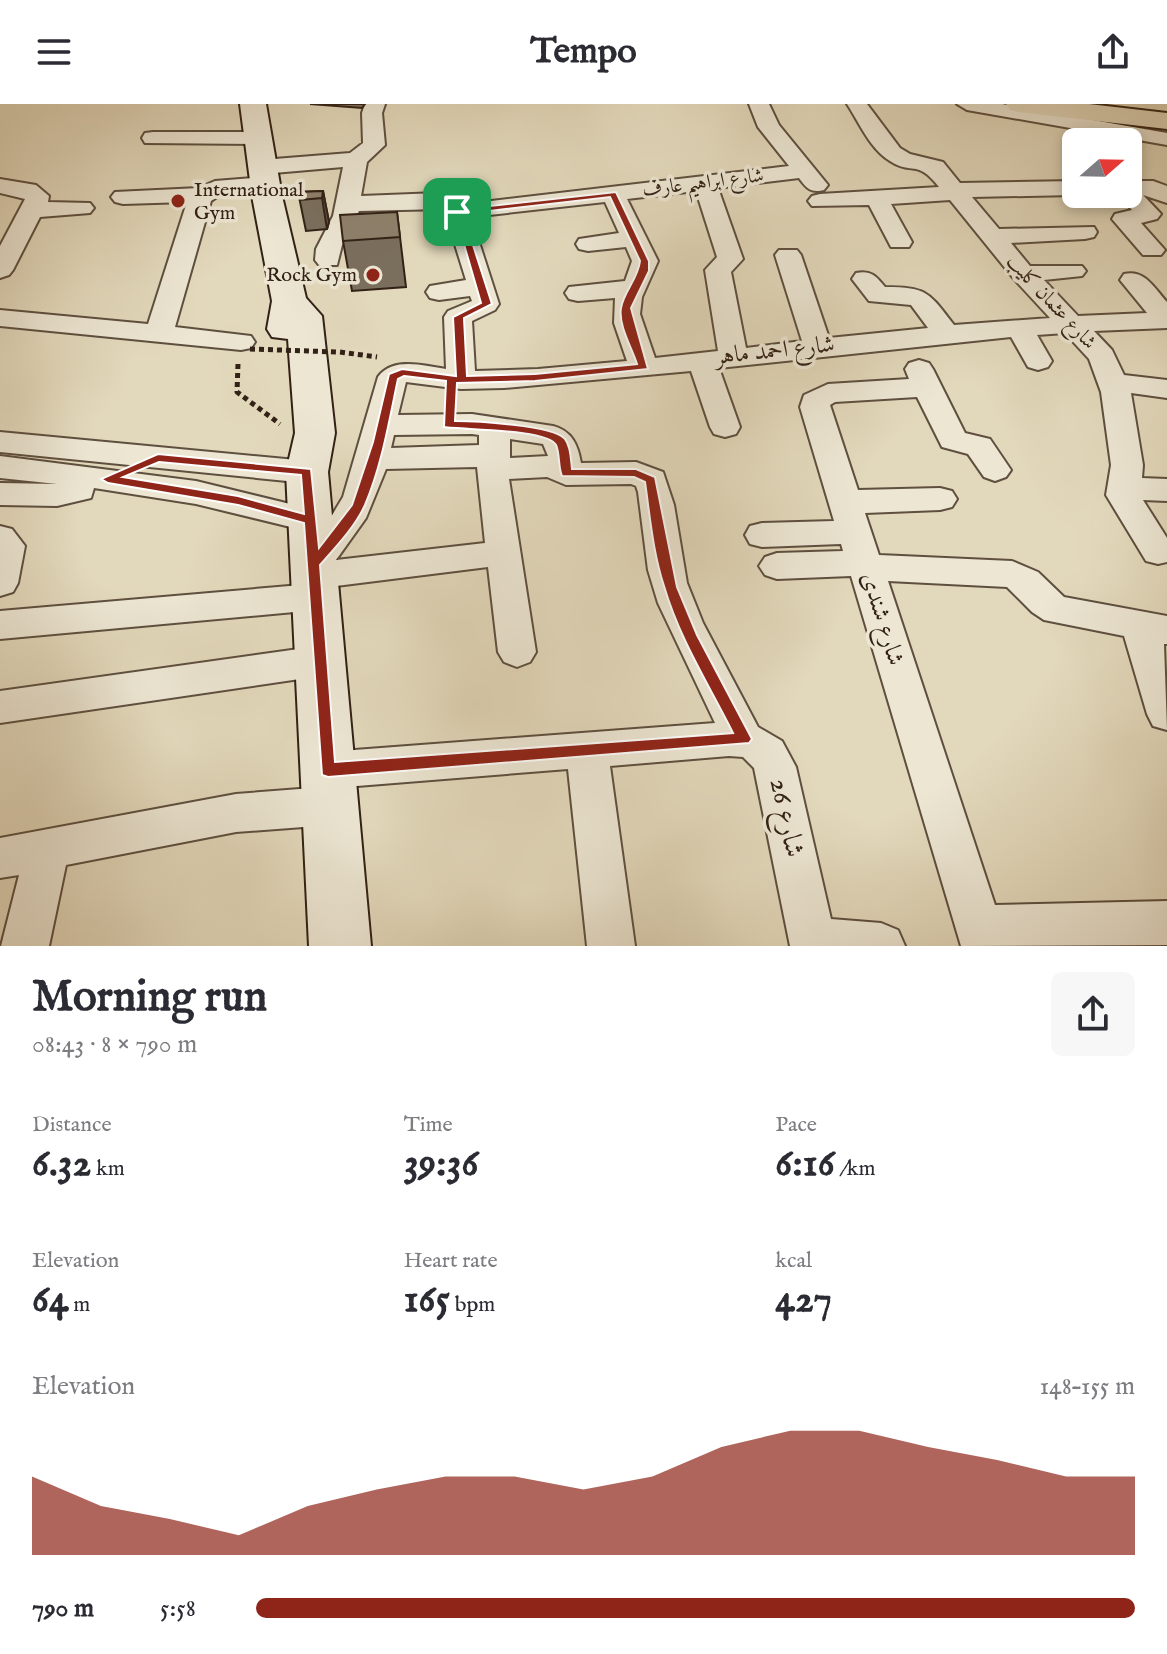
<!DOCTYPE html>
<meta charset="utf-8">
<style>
:root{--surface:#fff;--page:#f7f7f7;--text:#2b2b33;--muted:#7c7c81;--accent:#8f2418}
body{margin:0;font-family:"IM FELL English",Amiri,serif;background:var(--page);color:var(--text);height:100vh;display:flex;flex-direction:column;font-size:30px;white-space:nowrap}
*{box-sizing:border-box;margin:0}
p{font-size:26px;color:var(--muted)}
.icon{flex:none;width:44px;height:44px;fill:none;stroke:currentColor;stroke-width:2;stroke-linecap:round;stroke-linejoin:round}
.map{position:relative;height:842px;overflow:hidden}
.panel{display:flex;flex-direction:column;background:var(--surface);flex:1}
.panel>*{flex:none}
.needle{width:52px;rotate:70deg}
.controls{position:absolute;left:1062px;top:24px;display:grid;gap:16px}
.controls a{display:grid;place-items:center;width:80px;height:80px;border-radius:12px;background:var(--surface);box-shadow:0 4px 12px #0003;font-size:40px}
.pin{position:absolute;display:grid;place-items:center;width:68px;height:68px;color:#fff;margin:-34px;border-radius:16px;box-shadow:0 4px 12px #0006}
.round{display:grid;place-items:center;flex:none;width:84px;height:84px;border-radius:12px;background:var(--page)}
.summary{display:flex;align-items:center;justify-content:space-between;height:136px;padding:0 32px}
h1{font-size:44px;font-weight:800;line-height:60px}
.metrics{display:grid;grid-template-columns:repeat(3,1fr);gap:12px;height:136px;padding:8px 32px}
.metrics div{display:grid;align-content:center}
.metrics b{font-size:40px;font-weight:800}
.metrics small{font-size:22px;font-weight:400}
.metrics p{font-size:22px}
.chart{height:224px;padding:16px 32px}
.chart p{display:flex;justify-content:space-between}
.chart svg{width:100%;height:144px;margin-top:8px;fill:var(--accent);opacity:.7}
ul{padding:0 32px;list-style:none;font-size:26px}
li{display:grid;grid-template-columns:128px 96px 1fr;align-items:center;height:60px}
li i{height:20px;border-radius:10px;background:var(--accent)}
header{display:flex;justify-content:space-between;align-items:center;height:104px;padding:0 32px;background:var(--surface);font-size:36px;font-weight:800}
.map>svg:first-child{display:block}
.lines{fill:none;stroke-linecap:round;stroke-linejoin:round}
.street-casing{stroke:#5e4f3f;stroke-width:4}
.secondary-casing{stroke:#322116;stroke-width:4}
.primary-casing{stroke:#322116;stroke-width:4}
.path{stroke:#322116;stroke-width:5;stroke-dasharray:5 4;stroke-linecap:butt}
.street{fill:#ece6d3;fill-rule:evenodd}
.secondary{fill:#ece6d3;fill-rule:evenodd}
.primary{fill:#e2d8bb;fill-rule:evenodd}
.path-bridge{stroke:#322116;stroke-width:5;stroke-dasharray:5 4;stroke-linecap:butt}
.wall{fill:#7a6e5d;stroke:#322116;stroke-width:2}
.shaded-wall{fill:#635a4c;stroke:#322116;stroke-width:2}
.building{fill:#8e806c;stroke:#322116;stroke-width:2}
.route{fill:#8f2418;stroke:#fff;stroke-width:2;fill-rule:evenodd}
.poi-dot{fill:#8f2418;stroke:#ece6d3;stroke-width:3}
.labels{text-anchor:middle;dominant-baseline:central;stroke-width:7;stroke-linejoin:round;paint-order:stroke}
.far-street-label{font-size:20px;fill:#322116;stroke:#ece6d3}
.far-poi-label{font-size:20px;fill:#322116;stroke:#ece6d3;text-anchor:start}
.street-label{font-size:24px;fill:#322116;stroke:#ece6d3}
.near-street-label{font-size:28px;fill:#322116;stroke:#ece6d3}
</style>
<header><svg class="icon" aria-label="menu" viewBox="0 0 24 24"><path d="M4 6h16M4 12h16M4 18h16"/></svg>Tempo<svg class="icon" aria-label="share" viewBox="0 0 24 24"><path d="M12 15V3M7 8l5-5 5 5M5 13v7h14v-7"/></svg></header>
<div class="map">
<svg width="1167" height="842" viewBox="0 0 1167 842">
<rect width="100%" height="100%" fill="#e2d8bb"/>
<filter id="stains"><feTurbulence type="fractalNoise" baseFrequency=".0025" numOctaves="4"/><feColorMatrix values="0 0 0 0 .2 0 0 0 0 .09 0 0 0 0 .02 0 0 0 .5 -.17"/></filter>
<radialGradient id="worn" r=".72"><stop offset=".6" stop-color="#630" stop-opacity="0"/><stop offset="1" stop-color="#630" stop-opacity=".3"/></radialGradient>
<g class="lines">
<defs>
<g id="street">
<path d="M365,0H385L382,9L385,41L367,58L361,92L438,89L462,95L466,100L789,62L758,23L749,0H769L779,21L828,81L824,86C811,89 807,85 799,74L718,84L743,155L731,168L746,244L802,237L775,151L779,146H797L801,151L829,234L928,224L911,201L869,197L852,175L856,169C871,166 876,172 885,183C928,183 929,189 954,221L1050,214L1014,175L950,96L891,100L912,138L909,143H891L869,101L812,102L808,97L812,92L820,90L939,83C916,54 913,72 890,57C870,45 859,18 847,0H867L900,44L910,50L943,58L960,79L1076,77V90H1080L1076,91L972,93L999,125L1094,123L1097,128L1094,133L1085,135L1011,139L1030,162H1082L1086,167L1082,172L1044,176L1078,212L1147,209L1120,176L1124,170C1145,165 1154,184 1167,198V224L1094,227L1112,246L1124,271L1167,276V294L1131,289L1143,361L1142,374L1167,375V397L1143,396L1167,434V458L1158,460L1146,457L1106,391L1111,361L1101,288L1089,255L1065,229L1037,231L1052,257L1048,263L1038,266L1028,263L1011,233L719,264L740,323L736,330L725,333L714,330L710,323L691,267L504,284L461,285L406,278L398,311L472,310L553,322C572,327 578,341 581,359L636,358L663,368L674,401L687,479L703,519L758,623L782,637L796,663L831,815L881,819L898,826L905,842H790L754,664L743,653L729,652L610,662L635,842H587L568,665L332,684L345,689L352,702L345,715L330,721L236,728L66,761L49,842H1L19,771L0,774V734L236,690L326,683L313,679L307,666L313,653L328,648L715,619L658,499L648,466L638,388L636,382L631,380L566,381L547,373L509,375L536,548L530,558L517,563L504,558L498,548L488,463L328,483L334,493L329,503L316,506L0,535V507L301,481L296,472L300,465L296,459L322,428L343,393L378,273C393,252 425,262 446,265L444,213L448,207L472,197L470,192L439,196L430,194L426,188L430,182L466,176L444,105L359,107L342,141L337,161H319L315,156L316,145L333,112L343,63L262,70L251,63L262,56L350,49L363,39L362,9ZM696,87L717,153L705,166L718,247L655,254L640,210L642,193L658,157L627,95ZM605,98L619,129L579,135L576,140L579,145L588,147L626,143L632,157L625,177L569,183L565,189L569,195L578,197L615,194L614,219L627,257L538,265L475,267L472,217L495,206L499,200L471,113ZM472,330L479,331V341L391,344L394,331ZM510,335L543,340L548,352L510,354ZM477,363L485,439L336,456L366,414L386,365Z"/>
<path d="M957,0H1002L1167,29V41L967,6Z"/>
<path d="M153,28H258L269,34L258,40L145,39L142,34L145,29Z"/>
<path d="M265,73L273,75L276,80L273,85L221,90L211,97L175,223L251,232L255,238L251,244L241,246L0,222V206L148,220L187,98L123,100L115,98L111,93L115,88L199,84L215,77Z"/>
<path d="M0,75L36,81L49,92L48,98L90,99L94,104L90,109L40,113L13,166L9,171L0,174V142L25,95L0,89Z"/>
<path d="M1128,77H1153L1167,82V99L1143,91L1161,110L1157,115L1141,119L1165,146L1161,151H1143L1112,115L1115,110L1132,106L1117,90H1128Z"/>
<path d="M919,256L929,259L933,265L965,329L990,335L1011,366L1006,373L995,377L984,373L968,350L942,343L917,293L835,298L830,301L858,386L940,384L952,387L957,395L952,403L940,406L865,409L879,451L1012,457L1038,468L1064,493L1167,512V540H1164L1167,626L1153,622L1147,610L1124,532L1044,516L1032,508L1007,483L888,477L995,801L1167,797V841L961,842L851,472L777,475L765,471L759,462L765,453L777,449L843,447L841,440L762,443L750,440L745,431L750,422L762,419L834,417L800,303L804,291L828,280L909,275L905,265L909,259Z"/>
<path d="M0,328L307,357L318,360L323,368L318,376L307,379L0,348Z"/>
<path d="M0,352L196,377L323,408L328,416L323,424L311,428L196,400L94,384L91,394L57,402L0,401V379L57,380L0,374Z"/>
<path d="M0,422L12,425L25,442L18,479L13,488L0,492Z"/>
<path d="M320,542L334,546L339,557L334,568L320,572L0,619V587Z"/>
</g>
<path id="secondary" d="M240,0H266L282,92L306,194L322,212L335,329L328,368L371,842H309L286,368L295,329L288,235L272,233L267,225L272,197L252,92Z"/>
<path id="primary" d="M1006,0H1089L1167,9V25L1019,8L1010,6Z"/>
</defs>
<!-- street casing -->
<use href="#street" class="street-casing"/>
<!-- secondary casing -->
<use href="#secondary" class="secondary-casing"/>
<!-- primary casing -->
<use href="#primary" class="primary-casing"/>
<!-- path -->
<g class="path">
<path d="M340,248L377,253"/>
<path d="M238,260L237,288L280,320"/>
</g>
<!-- street -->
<use href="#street" class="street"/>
<!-- secondary -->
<use href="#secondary" class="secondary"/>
<!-- primary -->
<use href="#primary" class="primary"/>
<!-- path-bridge -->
<path class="path-bridge" d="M250,245L337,248"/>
</g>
<!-- wall -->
<g class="wall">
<path d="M310,0H365L362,4Z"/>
<path d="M323,87L329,118L327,125L306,127L298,88Z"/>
<path d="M397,108L406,183L352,187L343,137Z"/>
</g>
<!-- shaded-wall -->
<path class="shaded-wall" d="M323,87L329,118L327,125L322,94Z"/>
<!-- building -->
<g class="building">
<path d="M323,87L322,94L300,96L298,88Z"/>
<path d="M397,108L400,133L343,137L340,111Z"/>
</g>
<!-- route -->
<path class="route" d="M616,88L649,157V167L631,204L648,265L535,277L457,279L455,317C474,317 554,321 565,335C571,342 571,356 572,365H636L655,373L677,483L697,531L752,635L749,639L328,673L322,671L304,419L238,401L108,379L101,375L158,350L311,365L319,444L352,401L373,338L389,270L402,265L456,272L453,213L481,199L454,106ZM610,93L640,157C638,175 624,187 621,204C618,221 632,244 637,260L535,270L467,272L464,214L492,200L463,110ZM404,272L446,277L444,323C464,326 548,325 556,341C560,350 558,363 562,372L634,373L645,378C650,413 653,449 664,482C679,534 709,581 733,629L335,658L320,461C336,443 355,423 365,401C382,361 389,317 398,275ZM159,358L301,371L304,410L238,392L123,373Z"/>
<!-- markers -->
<g class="poi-dot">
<circle cx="178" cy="97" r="8"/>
<circle cx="373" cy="171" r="8"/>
</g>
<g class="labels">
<!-- far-street labels -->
<g class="far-street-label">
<text transform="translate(703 79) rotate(-7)">شارع ابراهيم عارف</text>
<text transform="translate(1051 198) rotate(47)">شارع عثمان كليب</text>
</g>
<!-- far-poi labels -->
<g class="far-poi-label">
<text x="194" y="86">International<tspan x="194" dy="23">Gym</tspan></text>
<text x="357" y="171" text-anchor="end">Rock Gym</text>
</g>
<!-- street labels -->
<g class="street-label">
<text transform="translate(775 247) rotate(-6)">شارع احمد ماهر</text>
<text transform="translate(882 515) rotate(73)">شارع شندى</text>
</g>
<!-- near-street labels -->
<g class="near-street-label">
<text transform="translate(786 714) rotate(78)">شارع 26</text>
</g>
</g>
<rect width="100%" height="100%" filter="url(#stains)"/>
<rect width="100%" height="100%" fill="url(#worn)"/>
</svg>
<div class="controls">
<a><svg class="needle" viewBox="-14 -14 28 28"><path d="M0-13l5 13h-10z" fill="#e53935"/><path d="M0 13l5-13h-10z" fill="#7c7c81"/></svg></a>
</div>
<div class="pin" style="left:457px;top:108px;background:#1e9e55"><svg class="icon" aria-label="arrive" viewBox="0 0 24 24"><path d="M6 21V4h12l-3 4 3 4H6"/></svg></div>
</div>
<section class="panel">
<div class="summary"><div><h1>Morning run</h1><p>08:43 · 8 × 790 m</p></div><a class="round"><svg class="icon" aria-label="share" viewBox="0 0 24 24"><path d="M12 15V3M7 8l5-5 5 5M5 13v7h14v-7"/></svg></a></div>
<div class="metrics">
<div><p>Distance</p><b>6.32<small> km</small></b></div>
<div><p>Time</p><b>39:36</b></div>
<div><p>Pace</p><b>6:16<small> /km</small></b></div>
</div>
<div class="metrics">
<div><p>Elevation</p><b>64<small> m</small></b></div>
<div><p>Heart rate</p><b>165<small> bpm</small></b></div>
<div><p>kcal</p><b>427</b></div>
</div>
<div class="chart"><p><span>Elevation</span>148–155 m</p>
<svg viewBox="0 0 160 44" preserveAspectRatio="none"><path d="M0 44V20L10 29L20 33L30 38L40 29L50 24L60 20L70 20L80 24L90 20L100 11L110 6L120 6L130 11L140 15L150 20L160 20V44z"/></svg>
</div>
<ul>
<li><b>790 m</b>5:58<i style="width:100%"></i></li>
</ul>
</section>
